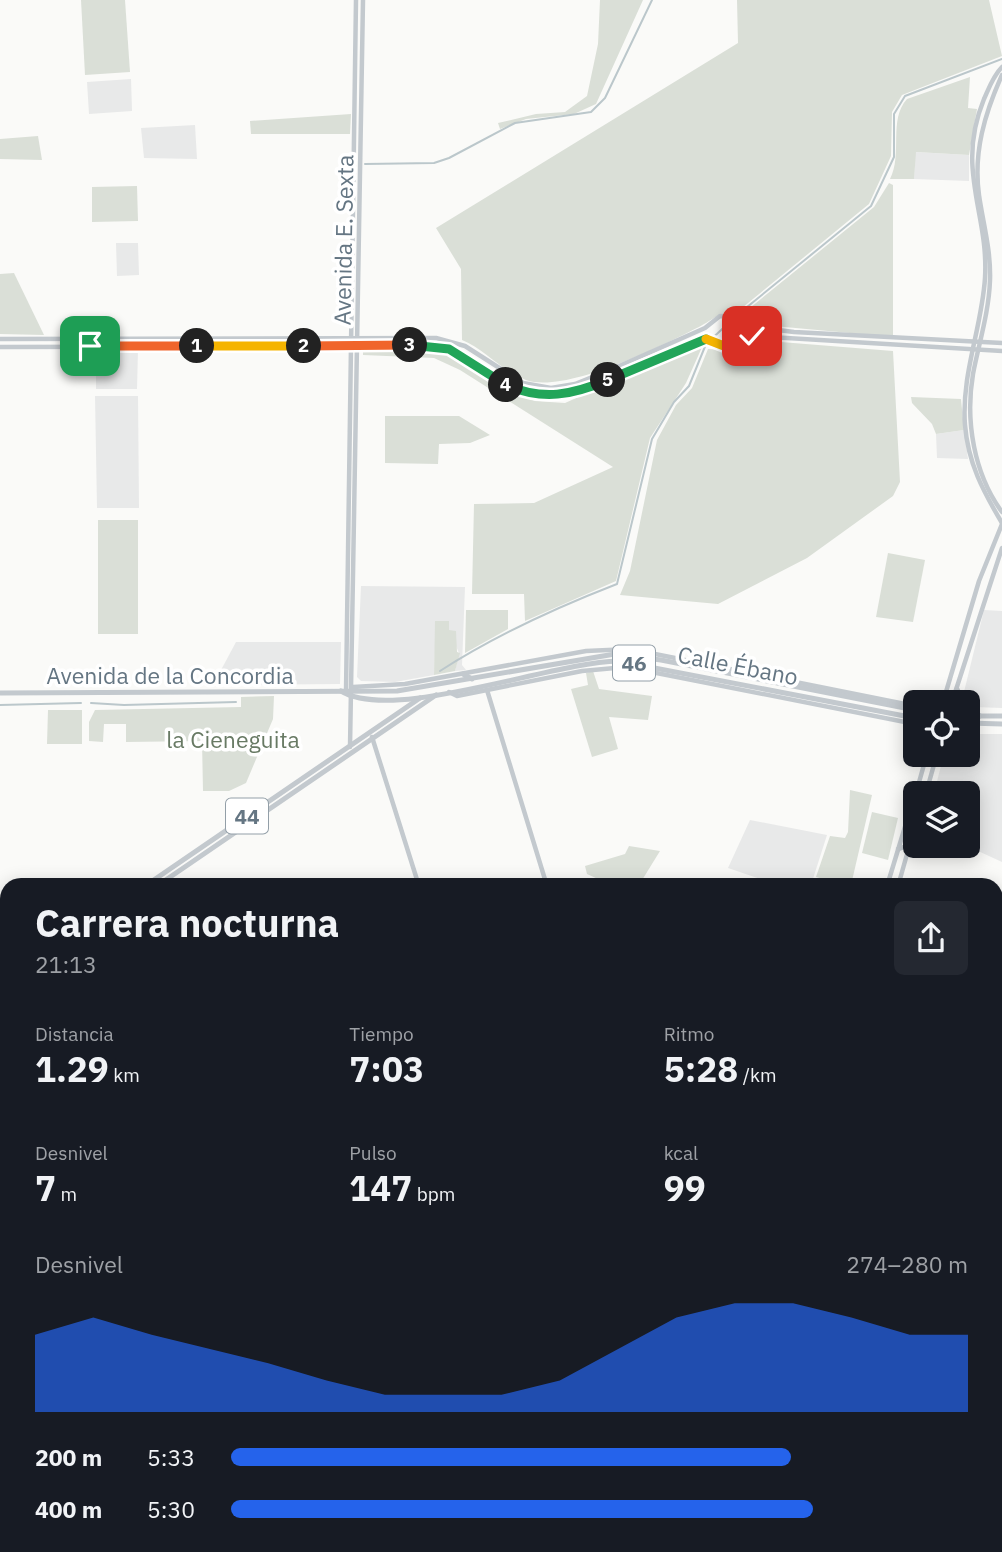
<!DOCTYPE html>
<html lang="es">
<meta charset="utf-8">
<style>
:root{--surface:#171b24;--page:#242831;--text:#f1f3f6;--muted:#9ea1a6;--accent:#2563eb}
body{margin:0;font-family:"IBM Plex Sans",sans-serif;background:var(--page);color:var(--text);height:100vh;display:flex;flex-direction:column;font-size:26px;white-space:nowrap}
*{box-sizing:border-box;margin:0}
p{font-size:23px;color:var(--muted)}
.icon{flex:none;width:38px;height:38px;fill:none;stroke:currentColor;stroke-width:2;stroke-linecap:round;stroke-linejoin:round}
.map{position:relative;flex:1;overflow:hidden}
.drawer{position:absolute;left:0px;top:878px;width:1003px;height:674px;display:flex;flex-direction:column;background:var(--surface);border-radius:21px 21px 0 0;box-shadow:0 4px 18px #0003}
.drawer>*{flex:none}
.tools{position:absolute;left:903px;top:690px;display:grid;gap:14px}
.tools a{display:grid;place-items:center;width:77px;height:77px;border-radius:10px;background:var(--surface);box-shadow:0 4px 18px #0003;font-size:35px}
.pin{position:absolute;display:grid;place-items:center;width:60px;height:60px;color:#fff;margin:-30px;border-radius:14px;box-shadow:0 4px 10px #0006}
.km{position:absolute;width:35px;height:35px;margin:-18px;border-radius:50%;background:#222;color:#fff;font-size:19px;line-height:35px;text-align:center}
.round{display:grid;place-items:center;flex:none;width:74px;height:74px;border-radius:10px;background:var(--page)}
.summary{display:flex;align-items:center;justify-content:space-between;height:119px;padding:0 35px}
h1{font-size:38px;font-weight:800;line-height:52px}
.figures{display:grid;grid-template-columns:repeat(3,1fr);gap:10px;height:119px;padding:7px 35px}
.figures div{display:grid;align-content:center}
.figures b{font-size:35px;font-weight:800}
.figures small{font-size:19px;font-weight:400}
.figures p{font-size:19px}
.chart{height:196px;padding:14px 35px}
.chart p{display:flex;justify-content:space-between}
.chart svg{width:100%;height:126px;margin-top:7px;fill:var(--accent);opacity:.7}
ul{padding:0 35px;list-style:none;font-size:23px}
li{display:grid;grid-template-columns:112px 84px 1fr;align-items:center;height:52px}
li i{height:18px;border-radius:9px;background:var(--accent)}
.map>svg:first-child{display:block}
.built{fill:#e8e9e9}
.green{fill:#dadfd7}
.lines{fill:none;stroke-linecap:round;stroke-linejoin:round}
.stream{stroke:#bbc7cb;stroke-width:2}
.secondary{stroke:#c3c9ce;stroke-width:4.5}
.primary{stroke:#c3c9ce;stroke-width:5}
.split-1-casing{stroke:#fff;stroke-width:14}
.split-2-casing{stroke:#fff;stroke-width:14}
.split-3-casing{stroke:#fff;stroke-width:14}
.split-4-casing{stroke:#fff;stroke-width:14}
.split-5-casing{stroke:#fff;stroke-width:14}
.split-6-casing{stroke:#fff;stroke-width:14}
.split-7-casing{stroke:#fff;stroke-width:14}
.split-1{stroke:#f0652b;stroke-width:9}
.split-2{stroke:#f5b400;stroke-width:9}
.split-3{stroke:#f0652b;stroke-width:9}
.split-4{stroke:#22a559;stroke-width:9}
.split-5{stroke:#22a559;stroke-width:9}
.split-6{stroke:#22a559;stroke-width:9}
.split-7{stroke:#f5b400;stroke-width:9}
.labels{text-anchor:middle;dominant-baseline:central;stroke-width:7;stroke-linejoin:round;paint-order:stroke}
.shield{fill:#fff;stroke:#939fa8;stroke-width:2}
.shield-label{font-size:21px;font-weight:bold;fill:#657683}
.street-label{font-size:23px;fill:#657683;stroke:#fff}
.park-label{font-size:23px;fill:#687a64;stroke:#fff}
</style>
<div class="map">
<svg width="1002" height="1552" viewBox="0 0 1002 1552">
<rect width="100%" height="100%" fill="#fafaf8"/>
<!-- built -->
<g class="built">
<path d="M131,79L132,111L89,114L87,82Z"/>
<path d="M195,125L197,159L144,158L141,128Z"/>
<path d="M915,152L969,155V181L914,179Z"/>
<path d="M116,243H138L139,275L117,276Z"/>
<path d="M138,350L137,389H96V351Z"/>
<path d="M95,396H138L139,508H97Z"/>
<path d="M964,430L968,459L937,458L936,434Z"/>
<path d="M361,586L465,587L462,665L466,670L455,671L459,653L449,630L436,621L434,675L395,682L361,681L357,677Z"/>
<path d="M984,610L1002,611V708L974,707L963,696Z"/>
<path d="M236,642H341L340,684L213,685Z"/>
<path d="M968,734H1002V862L965,845H968V793H934L944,754H968Z"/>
<path d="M750,820L827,835L811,885H778L728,868Z"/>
</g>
<!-- green -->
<g class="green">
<path d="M81,0H125L130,72L85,75Z"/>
<path d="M600,0H643L596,104L574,114L526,119L500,129L498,123L536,114L565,112L587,96L598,44Z"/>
<path d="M737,0H989L1002,56L902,95L892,112L891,156L869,204L737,312C719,312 714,319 699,327C661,346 566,394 526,380C501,371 485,349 462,340L461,269L436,228L738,43Z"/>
<path d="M970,77L968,108L977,109L969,155L916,152L914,179H890C903,154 888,120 907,99Z"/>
<path d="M351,114L350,134H251L250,121Z"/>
<path d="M38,136L42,160L0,159V139Z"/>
<path d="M889,183L893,185V337L774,326L742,319L740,316L874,207Z"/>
<path d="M137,186L138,221L92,222V187Z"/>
<path d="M14,273L44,335L0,334V274Z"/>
<path d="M745,339L893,351L900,482L893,496L807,558L718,604L620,595L630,571L657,440L676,405L692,388L708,349L730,350Z"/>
<path d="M696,345H703L686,383L650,438L616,581L525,621L524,594H472L474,504L534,503L613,467L460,370L434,358L363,355V348L437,350L454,354L505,390L535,401L565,403Z"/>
<path d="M911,397L961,399L964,430L936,434L932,424L912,403Z"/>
<path d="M385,416H459L490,435L470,443L439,444L438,464L385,463Z"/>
<rect x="98" y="520" width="40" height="114"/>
<path d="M888,553L925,560L913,622L876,617Z"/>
<path d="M466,610H508V629L465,653Z"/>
<path d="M435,621H449V630L456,631L457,652L460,653L455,671L434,675Z"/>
<path d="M593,671L599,689L652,696L648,720L609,717L618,749L592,757L571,689L588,685L586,673Z"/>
<path d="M274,696L273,719L246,783L229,791H203L202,741L126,742V724H104L103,742L89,741V722L95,710L241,707V697Z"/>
<path d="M48,710H82V744H47Z"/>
<path d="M850,790L872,795L851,885L848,886L816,877L830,836L845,838L848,832Z"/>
<path d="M872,812L898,818L888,860L862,853Z"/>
<path d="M629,846L660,851L639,885H611L587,874L585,866L625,854Z"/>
<path d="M216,1545H304L311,1552H246Z"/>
</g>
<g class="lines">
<!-- stream -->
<g class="stream">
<path d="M365,164L434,163L449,158L515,123L591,112L605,98L652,0"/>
<path d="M736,316L871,206L894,157V114L905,96L1002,59"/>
<path d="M440,671C496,635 555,608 617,584L652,439L674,402L689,386L706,344L732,320"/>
<path d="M91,703L124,705L236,702"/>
<path d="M0,705L81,703"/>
</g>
<!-- secondary -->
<g class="secondary">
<path d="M1002,75C985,113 973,152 979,195C983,223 991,250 990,280C989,312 979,343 973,374C965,421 974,474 1002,512"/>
<path d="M0,339L436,338L465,346L523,383L551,388L575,384L617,367L705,328L720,316L732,317L745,326L794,332L1002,343"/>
<path d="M0,347L440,346C470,355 490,380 519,391C585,414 643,353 703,339L724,346L741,337L752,336L1002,351"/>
<path d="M1002,523C983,491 968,463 965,425C961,375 982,327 985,278C989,213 955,170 984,99C989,88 993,76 1002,67"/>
<path d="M353,687L405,684L586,651L630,649L915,706"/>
<path d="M487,690L547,886"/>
<path d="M346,692L356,0"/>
<path d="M449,692L457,696L582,671L626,667L915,724"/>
<path d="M943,702L979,581L1002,524"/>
<path d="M952,702L1002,548"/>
<path d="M372,737L419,886"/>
<path d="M350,747L363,0"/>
<path d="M916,793L927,754"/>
<path d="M926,793L937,754"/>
<path d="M898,849L904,847L913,834L910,826L912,810"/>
<path d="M887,886L915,794"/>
<path d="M898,886L915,826"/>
<path d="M0,1022H7"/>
<path d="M996,1036L1002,1037"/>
<path d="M996,1043H1002"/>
<path d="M0,1179L7,1180"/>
<path d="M0,1185L7,1186"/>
<path d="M996,1232L1002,1233"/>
<path d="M996,1253L1002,1254"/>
<path d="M0,1435L7,1436"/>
<path d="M0,1447L7,1449"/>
<path d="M307,1545L315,1552"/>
<path d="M314,1545L322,1552"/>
<path d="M343,1552L344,1545"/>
<path d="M780,1552L782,1545"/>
<path d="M791,1552L793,1545"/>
</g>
<!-- primary -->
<g class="primary">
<path d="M463,674L472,679"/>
<path d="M957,689L963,702"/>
<path d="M341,691C393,723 552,662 618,661L915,718"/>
<path d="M0,693L397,691L615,654L661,660L915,710"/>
<path d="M968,707L980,716"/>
<path d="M968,716H1002"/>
<path d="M968,723L1002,724"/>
<path d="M145,886L420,698"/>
<path d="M157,886L436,695"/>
<path d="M0,1037L7,1028"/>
<path d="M0,1048L7,1039"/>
</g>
</g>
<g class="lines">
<defs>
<path id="split-1" d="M90,346H197"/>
<path id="split-2" d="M197,346H304"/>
<path id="split-3" d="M304,346L410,345"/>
<path id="split-4" d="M410,345L449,349L506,385"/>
<path id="split-5" d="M506,385C543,401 572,395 608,380"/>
<path id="split-6" d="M608,380L706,339"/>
<path id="split-7" d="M706,339L724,346L741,337L752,336"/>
</defs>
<!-- split-1 casing -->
<use href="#split-1" class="split-1-casing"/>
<!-- split-2 casing -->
<use href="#split-2" class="split-2-casing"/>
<!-- split-3 casing -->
<use href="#split-3" class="split-3-casing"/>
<!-- split-4 casing -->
<use href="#split-4" class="split-4-casing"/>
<!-- split-5 casing -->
<use href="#split-5" class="split-5-casing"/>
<!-- split-6 casing -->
<use href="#split-6" class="split-6-casing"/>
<!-- split-7 casing -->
<use href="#split-7" class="split-7-casing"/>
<!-- split-1 -->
<use href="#split-1" class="split-1"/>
<!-- split-2 -->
<use href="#split-2" class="split-2"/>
<!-- split-3 -->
<use href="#split-3" class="split-3"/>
<!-- split-4 -->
<use href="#split-4" class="split-4"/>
<!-- split-5 -->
<use href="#split-5" class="split-5"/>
<!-- split-6 -->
<use href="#split-6" class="split-6"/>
<!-- split-7 -->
<use href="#split-7" class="split-7"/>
</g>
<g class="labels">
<!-- shield labels -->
<g class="shield">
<rect x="613" y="645.5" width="42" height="35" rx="5"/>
<rect x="226" y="798.5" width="42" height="35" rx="5"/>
</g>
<g class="shield-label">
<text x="634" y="663">46</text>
<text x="247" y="816">44</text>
</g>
<!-- street labels -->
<g class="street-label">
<text transform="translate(343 240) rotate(-89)">Avenida E. Sexta</text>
<text transform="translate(738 665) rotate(11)">Calle Ébano</text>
<text x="170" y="675">Avenida de la Concordia</text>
</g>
<!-- park labels -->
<g class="park-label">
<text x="233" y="739">la Cieneguita</text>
</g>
</g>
</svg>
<div class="tools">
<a><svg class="icon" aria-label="locate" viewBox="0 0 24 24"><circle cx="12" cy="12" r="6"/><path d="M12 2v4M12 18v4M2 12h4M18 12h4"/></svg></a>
<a><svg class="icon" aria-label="layers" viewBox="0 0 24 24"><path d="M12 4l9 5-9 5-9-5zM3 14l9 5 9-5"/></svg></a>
</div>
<div class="pin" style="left:90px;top:346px;background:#1e9e55"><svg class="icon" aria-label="arrive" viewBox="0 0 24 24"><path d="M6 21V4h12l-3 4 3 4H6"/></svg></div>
<div class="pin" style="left:752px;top:336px;background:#d93025"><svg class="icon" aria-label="check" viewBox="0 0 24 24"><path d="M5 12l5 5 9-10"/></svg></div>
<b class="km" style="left:197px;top:346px">1</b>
<b class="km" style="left:304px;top:346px">2</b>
<b class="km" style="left:410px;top:345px">3</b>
<b class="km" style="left:506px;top:385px">4</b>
<b class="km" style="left:608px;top:380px">5</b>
<section class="drawer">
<div class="summary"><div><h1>Carrera nocturna</h1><p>21:13</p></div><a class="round"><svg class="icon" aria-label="share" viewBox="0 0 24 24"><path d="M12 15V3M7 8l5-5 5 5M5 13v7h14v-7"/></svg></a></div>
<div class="figures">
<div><p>Distancia</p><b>1.29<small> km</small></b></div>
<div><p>Tiempo</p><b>7:03</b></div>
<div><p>Ritmo</p><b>5:28<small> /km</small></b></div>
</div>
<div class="figures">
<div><p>Desnivel</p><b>7<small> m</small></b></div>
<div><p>Pulso</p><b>147<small> bpm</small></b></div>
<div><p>kcal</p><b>99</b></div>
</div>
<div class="chart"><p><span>Desnivel</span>274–280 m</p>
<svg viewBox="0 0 160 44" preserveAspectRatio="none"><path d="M0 44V17L10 11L20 17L30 22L40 27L50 33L60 38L70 38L80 38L90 33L100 22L110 11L120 6L130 6L140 11L150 17L160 17V44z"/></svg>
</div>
<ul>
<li><b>200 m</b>5:33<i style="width:76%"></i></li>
<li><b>400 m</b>5:30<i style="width:79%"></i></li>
</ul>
</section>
</div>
